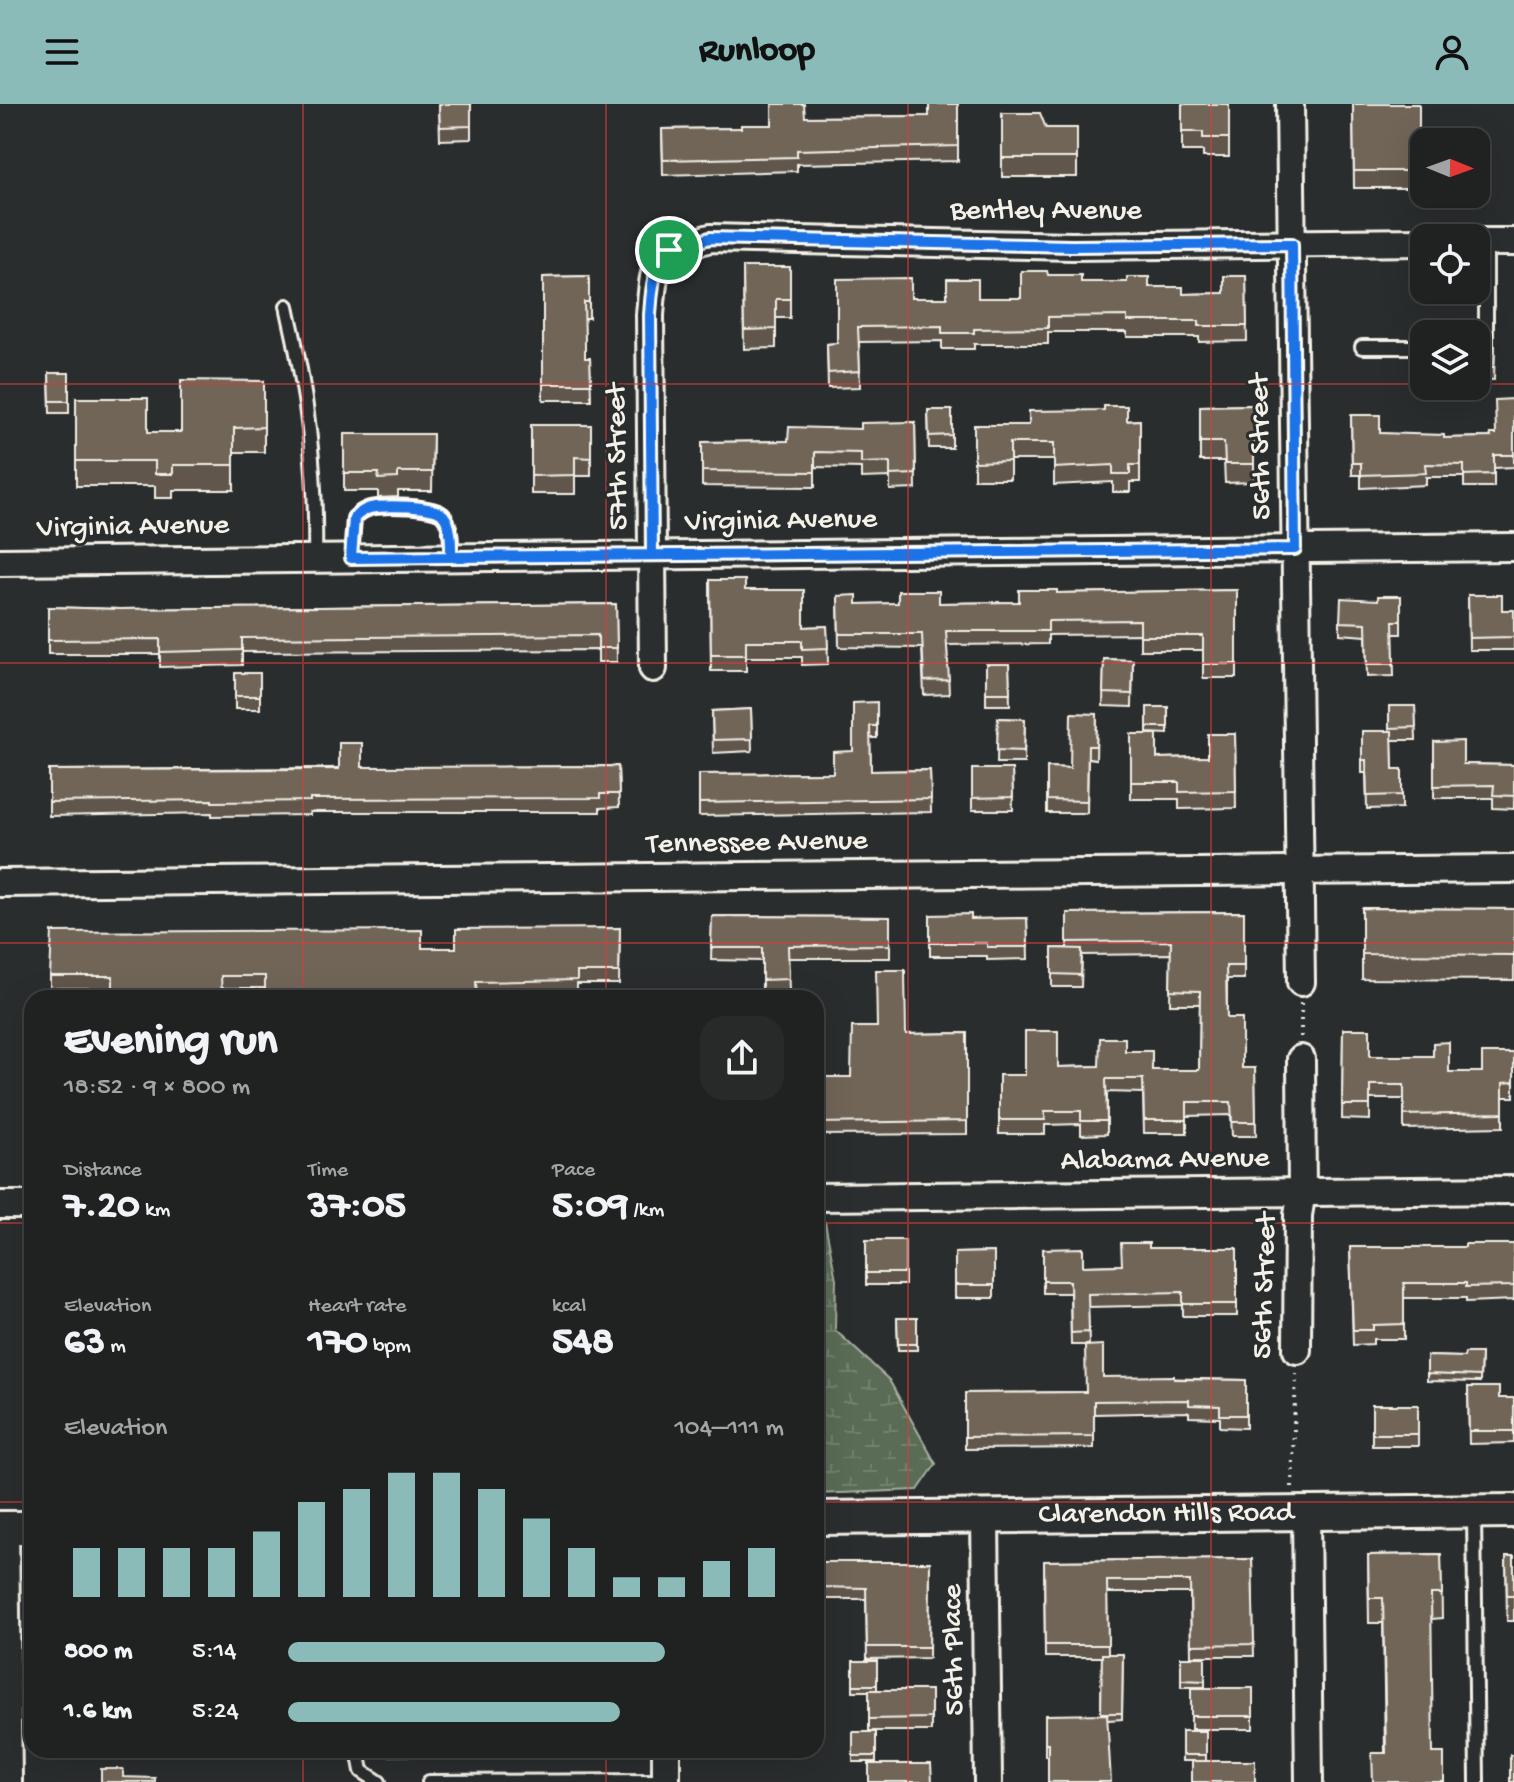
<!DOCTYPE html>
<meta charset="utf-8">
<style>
:root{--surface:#202222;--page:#282a2a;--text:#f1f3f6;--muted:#a2a4a5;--line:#3d3f40;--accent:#8bbbb9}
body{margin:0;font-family:"Gochi Hand",sans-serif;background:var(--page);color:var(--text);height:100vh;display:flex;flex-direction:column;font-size:30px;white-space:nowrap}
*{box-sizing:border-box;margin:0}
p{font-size:26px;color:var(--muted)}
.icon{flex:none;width:44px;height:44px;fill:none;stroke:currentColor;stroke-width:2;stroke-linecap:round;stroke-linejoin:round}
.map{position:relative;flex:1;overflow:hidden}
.panel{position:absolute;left:24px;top:886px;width:800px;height:768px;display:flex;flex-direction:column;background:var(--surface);border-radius:24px;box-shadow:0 8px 32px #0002,0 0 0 2px var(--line)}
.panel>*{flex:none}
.needle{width:52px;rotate:91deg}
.tools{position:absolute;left:1410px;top:24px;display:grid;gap:16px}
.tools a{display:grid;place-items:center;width:80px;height:80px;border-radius:16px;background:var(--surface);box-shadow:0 8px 32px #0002,0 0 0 2px var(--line);font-size:40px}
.pin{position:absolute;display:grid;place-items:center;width:68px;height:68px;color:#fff;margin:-34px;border:4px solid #fff;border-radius:50%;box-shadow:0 2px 8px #0007}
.round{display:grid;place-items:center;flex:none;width:84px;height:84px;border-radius:24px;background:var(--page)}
.headline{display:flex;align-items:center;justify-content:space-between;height:136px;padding:0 40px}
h1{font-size:44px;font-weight:700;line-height:60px}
.metrics{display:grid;grid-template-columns:repeat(3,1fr);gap:12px;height:136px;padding:8px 40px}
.metrics div{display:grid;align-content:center}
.metrics b{font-size:40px;font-weight:700}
.metrics small{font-size:22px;font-weight:400}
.metrics p{font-size:22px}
.chart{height:224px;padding:16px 40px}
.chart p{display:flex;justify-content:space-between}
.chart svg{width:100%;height:144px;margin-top:8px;stroke:var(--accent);stroke-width:6}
ul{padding:0 40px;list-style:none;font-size:26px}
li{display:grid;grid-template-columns:128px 96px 1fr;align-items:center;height:60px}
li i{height:20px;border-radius:10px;background:var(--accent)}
header{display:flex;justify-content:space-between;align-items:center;height:104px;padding:0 40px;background:var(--accent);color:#111;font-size:36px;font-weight:700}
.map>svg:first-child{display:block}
.wetland{fill:url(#wetland-marsh);stroke:#a7ae9e;stroke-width:2}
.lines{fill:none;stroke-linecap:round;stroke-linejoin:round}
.service-casing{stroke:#f4f1e8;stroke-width:18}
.minor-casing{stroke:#f4f1e8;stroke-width:32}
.tertiary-casing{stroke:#f4f1e8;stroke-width:38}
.path{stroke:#f4f1e8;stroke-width:4;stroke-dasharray:2 6;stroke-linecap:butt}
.service{stroke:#2a2d2e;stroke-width:12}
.minor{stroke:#2a2d2e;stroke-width:26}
.tertiary{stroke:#2a2d2e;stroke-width:32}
.wall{fill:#61574c;stroke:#f4f1e8;stroke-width:2}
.building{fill:#716558;stroke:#f4f1e8;stroke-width:2}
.route-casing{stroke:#fff;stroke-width:16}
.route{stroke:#1a73e8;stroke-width:10}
.grid{fill:none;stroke:#d93c3b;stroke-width:2;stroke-opacity:0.55}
.labels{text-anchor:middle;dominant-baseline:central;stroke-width:6;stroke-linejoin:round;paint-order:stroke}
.street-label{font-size:30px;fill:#f4f1e8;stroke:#2a2d2e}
</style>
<header><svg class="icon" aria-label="menu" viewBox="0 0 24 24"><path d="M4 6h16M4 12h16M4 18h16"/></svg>Runloop<svg class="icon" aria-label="person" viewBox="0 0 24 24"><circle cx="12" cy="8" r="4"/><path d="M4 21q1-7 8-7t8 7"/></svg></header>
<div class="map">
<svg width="1514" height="1678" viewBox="0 0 1514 1678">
<defs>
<pattern id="wetland-marsh" width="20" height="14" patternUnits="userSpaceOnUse" patternTransform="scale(2)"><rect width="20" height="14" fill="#5a6c55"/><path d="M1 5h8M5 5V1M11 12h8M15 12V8" fill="none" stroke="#72816d"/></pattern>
</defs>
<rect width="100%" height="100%" fill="#2a2d2e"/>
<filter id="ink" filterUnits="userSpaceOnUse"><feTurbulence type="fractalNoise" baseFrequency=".0125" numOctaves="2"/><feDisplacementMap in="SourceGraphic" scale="16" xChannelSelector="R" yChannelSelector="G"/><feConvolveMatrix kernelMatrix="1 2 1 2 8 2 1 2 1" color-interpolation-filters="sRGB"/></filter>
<g filter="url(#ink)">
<!-- wetland -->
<path class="wetland" d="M816,1118H825L836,1175L835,1226L889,1276L936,1360L918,1386L816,1390Z"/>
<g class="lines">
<defs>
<g id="service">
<path d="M287,202C307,288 317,366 315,455"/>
<path d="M1476,242H1486V138"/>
<path d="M1362,243H1424"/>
<path d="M351,454L354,414C359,409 363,406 370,404C383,401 434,401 443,411C452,422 451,440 451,453"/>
<path d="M1474,1408L1477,1678"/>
<path d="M358,1646L362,1667L379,1678"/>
<path d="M429,1678L666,1677"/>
</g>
<g id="minor">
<path d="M1290,0L1301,878"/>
<path d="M1476,138H1514"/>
<path d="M0,458L1514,443"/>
<path d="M653,564L650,211C655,152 653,151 710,134L1072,142L1424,138"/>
<path d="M0,779L1514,765"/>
<path d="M816,1093L1514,1086"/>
<path d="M0,1101H32"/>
<path d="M1297,1246L1298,1111L1302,1088L1301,955"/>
<path d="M1306,1409L1309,1678"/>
<path d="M985,1413L988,1678"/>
<path d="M5,1424L8,1678"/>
<path d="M666,1646V1678"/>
</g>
<g id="tertiary">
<path id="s1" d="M816,1414L1514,1407"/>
<path d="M0,1424H32"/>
</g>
</defs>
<!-- service casing -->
<use href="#service" class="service-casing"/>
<!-- minor casing -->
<use href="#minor" class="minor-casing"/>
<!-- tertiary casing -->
<use href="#tertiary" class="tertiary-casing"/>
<!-- path -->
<g class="path">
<path d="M1301,933V898"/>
<path d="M1292,1383L1296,1268"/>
</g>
<!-- service -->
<use href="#service" class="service"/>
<!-- minor -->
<use href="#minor" class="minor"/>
<!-- tertiary -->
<use href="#tertiary" class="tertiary"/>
</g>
<!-- wall -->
<g class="wall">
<path d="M439,0H471V35L440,36Z"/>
<path d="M958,0V57L797,60V67L663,71L662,25L741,24L772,21L805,13L929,12Z"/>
<path d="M1182,0H1229V53H1203V47H1182Z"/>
<path d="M1353,0L1419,27L1424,38V84H1354Z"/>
<path d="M1002,9L1046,24H1077V73H1002Z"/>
<path d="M743,163H790V214H776V244L744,245Z"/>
<path d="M1048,171L1081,178L1149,183L1183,190L1224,189L1246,172L1247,237L1199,238V233H1127V228H1048V240H974V245H942V237L859,238L860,283L828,284L827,240L837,239V175L911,194H1021Z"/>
<path d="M589,172V214H584L585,254H590L591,296H543V173Z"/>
<path d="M1476,241L1495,242L1494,276L1476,275Z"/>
<path d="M49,269H69V309H50Z"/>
<path d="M264,277V348H234V386H173V394H155V382H76V294L148,328H181Z"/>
<path d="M1514,295V363L1494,364V383H1464V373H1426V381L1361,384V371H1352L1351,311L1380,329L1444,334L1491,333L1496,330Z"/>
<path d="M1254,301V378L1225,379L1224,357H1200V302Z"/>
<path d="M928,306H952V344H929Z"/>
<path d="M1140,316V378H1130V388H1113V378L1054,381V356H1010V375H974V321H1029Z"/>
<path d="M915,318L916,385L890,386V373L861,374V364L815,363V383L702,382V338L788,337L861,325Z"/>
<path d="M531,321H591V372H575V390H531Z"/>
<path d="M344,330H433L432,387H398V393L378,394V387H344Z"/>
<path d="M710,476L745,486L804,523L827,522L828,560L802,561V553H746V567H711Z"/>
<path d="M1237,486V574H1203V546H1140V530L1048,531V540L947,541L949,590L924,591L922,544L839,543L838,492L857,500L1019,498L1057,489Z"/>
<path d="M1468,491L1502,506H1514V546H1469Z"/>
<path d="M1401,492V530H1393L1394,572L1367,573L1366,532L1340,530V518L1378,496Z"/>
<path d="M616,500L617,558H598V546L242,548V561L160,563V550H48V503L120,505Z"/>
<path d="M1104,555L1133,556L1132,603L1103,602Z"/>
<path d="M986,560H1009L1010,601H986Z"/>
<rect x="235" y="569" width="25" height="36"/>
<path d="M877,598V634H870L871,667L930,666L931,708L699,712V670L833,669L853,647Z"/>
<path d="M1389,602H1415L1416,636H1392L1393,665H1402V704L1367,705L1366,669H1362V627H1389Z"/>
<path d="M1147,603H1168V630L1147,629Z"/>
<path d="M751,605L752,647L713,649L712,607Z"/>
<path d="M1097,610L1096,655L1088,654L1087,709H1047V663L1070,664Z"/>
<path d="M998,614L1025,615L1024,659H997Z"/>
<path d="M1131,630L1157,654L1208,653L1235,630L1236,704L1179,705V695H1131Z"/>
<path d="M1434,638L1463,660L1514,661V705L1493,704V694H1434Z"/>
<path d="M618,662L619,703L600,704V708H310V711L212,712V709L49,712V666Z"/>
<path d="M972,665H1012L1013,706H972Z"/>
<path d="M1362,804L1514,805V876L1362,875Z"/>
<path d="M1244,808V875H1227V914L1242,964H1255L1256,1032H1232L1231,1011L1187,1012V1029H1144L1143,989L1107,988V1030L1081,1031V1020L1045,1021V1030H999V971H1025L1058,963L1099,962L1125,947L1152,966H1199L1200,900H1170L1171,850L1082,851L1081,883H1052V844H1067V809Z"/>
<path d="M930,811L971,815L1027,814L1028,855L987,856V852H930Z"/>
<path d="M712,812L890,813V854H788L789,888H762V857L711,856Z"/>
<path d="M620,824L619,880H577V888L477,890L265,884H50V872L422,844H456Z"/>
<path d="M1343,925L1370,952L1449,968H1482L1514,949V993H1503V1023L1404,1025V995H1370V1016L1342,1015Z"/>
<path d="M967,929V1030L816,1031V973H851L906,930Z"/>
<rect x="866" y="1136" width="39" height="45"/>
<path d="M1514,1140V1196L1466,1198V1194H1404V1235H1373V1240L1353,1241L1350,1143H1465Z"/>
<path d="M1149,1144H1237V1212H1183V1201L1088,1203L1089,1241H1071L1070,1189H1043V1145L1083,1162L1121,1161Z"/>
<path d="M994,1148V1194H955V1149Z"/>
<path d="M897,1214H917V1246H898Z"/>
<path d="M1481,1249L1480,1278L1427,1277V1252L1464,1253Z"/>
<path d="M1103,1273L1246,1276V1324L1220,1323V1314L1189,1313V1308L1094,1310V1344L965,1345V1289L1085,1288Z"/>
<path d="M1468,1283L1499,1294H1514V1339L1469,1340Z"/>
<rect x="1372" y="1301" width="46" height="41"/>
<path d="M1441,1450L1442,1514L1431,1515L1385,1649L1383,1519H1369L1368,1451Z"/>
<path d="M1506,1452H1514V1517H1507Z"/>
<path d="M1252,1455L1254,1552H1191L1190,1489H1107L1108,1550H1123L1122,1615L1108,1616L1048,1652H1045V1611H1101L1102,1553H1045L1044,1457Z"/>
<path d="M816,1458H930L929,1554L867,1555L866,1495H816Z"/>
<rect x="1181" y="1553" width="24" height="30"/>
<path d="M853,1557H877V1586H931V1627H869V1587H853Z"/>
<rect x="816" y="1559" width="4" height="30"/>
<rect x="1191" y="1584" width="62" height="41"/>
<rect x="1182" y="1627" width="24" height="30"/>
<rect x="853" y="1628" width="23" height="30"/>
<path d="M370,1646H607V1648L370,1652Z"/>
<rect x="725" y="1646" width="58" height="6"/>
</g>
<!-- building -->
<g class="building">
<path d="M439,0H471V22L440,23Z"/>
<path d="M772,0H804L805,13L929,12V0H958V42L797,46V53L663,56L662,25L741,24V21H772Z"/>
<path d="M1182,0H1229V34H1203V28H1182Z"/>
<path d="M1353,0H1419V27H1427V38H1424V67H1354Z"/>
<path d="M1002,9H1040L1046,24H1077V54H1002Z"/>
<path d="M743,163H790V195H776V225L744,226Z"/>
<path d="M1021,167H1047L1048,171H1081V178H1127V173H1149V183H1183V190L1224,189V172H1246L1247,222H1199V217H1127V212L1048,213V224L974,225V229H942V222L858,223L860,267L828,269L827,240L837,239V175L911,174V194H947V175H978V194H1021Z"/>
<path d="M589,172V198H584L585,238V254H590L591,280H543V173Z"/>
<path d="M1476,241L1495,242L1494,263H1476Z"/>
<path d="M49,269H69V297H50Z"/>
<path d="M181,276L264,277V323L234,324V361H173V370H155V357H76V294H148V328H181Z"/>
<path d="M1514,295V351H1494V370L1464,371V361L1425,360L1426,369L1361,371V359H1352L1351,311H1380V329L1444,331V334L1491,333L1490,330H1496L1495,296Z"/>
<path d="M1254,301V360H1225L1224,338H1200V302Z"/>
<path d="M1104,302H1127V317L1140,316V361H1130V370H1113V361L1054,364V339H1010V357L974,358V321H1029V307L1104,306Z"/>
<path d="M928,306H952V331L929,332Z"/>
<path d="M915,318L916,370L890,371V358L861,359V349L815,348V368L702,367V338L788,337L789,323L861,325V319Z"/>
<path d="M531,321H591V354L575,353V371L531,372Z"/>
<path d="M344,330H433L432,368H398V374L378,375L379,369H344Z"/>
<path d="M710,476H745V486H804V523L827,522L828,544L802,545V537H746V551H711Z"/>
<path d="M1019,486H1057V489L1237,486V560H1203V532H1140V516L1048,517V527H946L949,576L924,577L922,530H839L838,492L857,491V500L898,499V487H939V499L1019,498Z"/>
<path d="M1468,491H1502V506H1514V533L1469,534Z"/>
<path d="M1378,492H1401V517H1393L1394,560H1367L1366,519L1340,518L1341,494L1378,496Z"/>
<path d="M616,500L617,544H598V531L242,534V546L160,548V535L48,536V503L120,505Z"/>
<path d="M1104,555L1133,556L1132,590L1103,589Z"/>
<path d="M986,560H1009L1010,589H986Z"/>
<rect x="235" y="569" width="25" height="23"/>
<path d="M877,598V622H870L871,667L930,666L931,695L699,699V670L833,669V648L853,647V599Z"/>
<path d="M1389,602H1415L1416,623L1389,624Z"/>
<rect x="1147" y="603" width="21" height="20"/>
<path d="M751,605L752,635L713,636L712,607Z"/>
<path d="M1071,609L1097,610L1096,642H1088L1087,697L1047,696V663L1070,664Z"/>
<path d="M998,614L1025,615L1024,647L997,646Z"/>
<path d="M1362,627H1392L1393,665H1402V691L1367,692L1366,656H1362Z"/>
<path d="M1131,630H1157V654L1208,653V630H1235L1236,687L1179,688V678H1131Z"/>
<path d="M1463,637V660L1514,661V692L1493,691L1494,681L1434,682V638Z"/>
<path d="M339,639H362V663L618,662L619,690H600V694L310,695V697L212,698V696L49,698V666L339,665Z"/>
<path d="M972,665H1012L1013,693L972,694Z"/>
<path d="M1362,804L1514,805V851L1362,850Z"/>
<path d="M1244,808V862H1226L1227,914H1242V964H1255L1256,1018H1232L1231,998H1187V1016H1144L1143,975H1106L1107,1017H1081V1007H1045V1016H999V971H1025V927H1058V963L1099,962L1100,934H1125V947H1152V966H1199L1200,887L1170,886L1171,837L1067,838V809Z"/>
<path d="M971,810V815L1027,814L1028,843H987V839H930V811Z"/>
<path d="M712,812L890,813V841L788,842L789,875L762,876V844H711Z"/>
<path d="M620,824L619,868H577V876L476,878L477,894H265V872H221L222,894H113V872H50L52,828L422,826V844H456V825Z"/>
<path d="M1052,844L1082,845L1081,871L1052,870Z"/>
<path d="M876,866H905L906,930L967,929V1017L816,1019V973H851L852,923H877Z"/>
<path d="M754,892V894H703V893Z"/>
<path d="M1343,925H1370V952H1433V939L1449,938V968H1482V949H1514V978L1503,979V1009L1404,1011V981H1370V1001H1342Z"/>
<rect x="866" y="1136" width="39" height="33"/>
<path d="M1121,1139H1149V1144H1237V1200H1183V1188L1088,1190L1089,1228L1071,1229L1070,1177H1043V1145L1083,1144V1162L1122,1161Z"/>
<path d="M1465,1140H1514V1182L1466,1183V1179H1404V1220L1373,1221V1226H1353L1350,1143H1465Z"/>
<path d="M994,1148V1181H955V1149Z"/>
<path d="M897,1214H917V1240H898Z"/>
<path d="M1103,1241V1273L1174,1272V1275L1246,1276V1311H1220V1302L1189,1301V1296L1094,1297V1332L965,1333V1289L1086,1288L1085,1242Z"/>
<path d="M1465,1249H1481L1480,1272L1427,1270V1252L1464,1253Z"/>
<path d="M1468,1283H1499V1294H1514V1327H1469Z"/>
<rect x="1372" y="1301" width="46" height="29"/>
<path d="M1441,1450L1442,1490H1431L1433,1649H1444V1678H1373L1372,1649H1386L1383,1494H1369L1368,1451Z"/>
<path d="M1506,1452H1514V1492H1507Z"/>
<path d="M1252,1455L1254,1540L1191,1541L1190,1477H1107L1108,1541H1045L1044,1457Z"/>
<path d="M816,1458H930L929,1543H867L866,1484L816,1483Z"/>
<path d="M1102,1550H1123L1122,1609H1101Z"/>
<path d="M1181,1553H1205V1577L1181,1576Z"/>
<rect x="853" y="1557" width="24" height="24"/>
<rect x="816" y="1559" width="4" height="23"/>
<rect x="1191" y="1584" width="62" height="28"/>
<path d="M869,1586H931V1614L869,1615Z"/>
<path d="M1107,1610L1111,1678H1048V1639H1045V1611Z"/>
<rect x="1182" y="1627" width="24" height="24"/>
<rect x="853" y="1628" width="23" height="24"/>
<rect x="1510" y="1651" width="4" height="27"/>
<rect x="1192" y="1657" width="63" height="21"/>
<path d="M869,1660H931L932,1678H869Z"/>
<path d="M101,1665H123V1673L155,1674V1678H101Z"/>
</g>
</g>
<g class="lines" filter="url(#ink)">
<defs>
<path id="route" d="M669,146C652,165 652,186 650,211L652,451L351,454L354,414C359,409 363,406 370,404C383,401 434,401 443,411C452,422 451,440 451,453C732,451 1014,448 1295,445L1292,140L1072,142L710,134L669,146"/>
</defs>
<!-- route casing -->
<use href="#route" class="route-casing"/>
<!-- route -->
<use href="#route" class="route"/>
</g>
<!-- grid -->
<path class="grid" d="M303,0V894M606,0V894M908,0V1678M1211,0V1678M0,280H1424M1476,280H1514M0,559H1514M0,839H1514M0,1119H32M816,1119H1514M0,1398H32M816,1398H1514M303,1646V1678M606,1646V1678"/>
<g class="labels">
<!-- street labels -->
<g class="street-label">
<text x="1046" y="108">Bentley Avenue</text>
<text transform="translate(1262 343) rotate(-91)">56th Street</text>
<text transform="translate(619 353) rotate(-91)">57th Street</text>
<text transform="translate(781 418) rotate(-1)">Virginia Avenue</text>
<text transform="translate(133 424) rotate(-1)">Virginia Avenue</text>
<text transform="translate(757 740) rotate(-1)">Tennessee Avenue</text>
<text transform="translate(1165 1057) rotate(-1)">Alabama Avenue</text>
<text transform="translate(1266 1182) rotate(-88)">56th Street</text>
<text stroke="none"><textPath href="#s1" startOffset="350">Clarendon Hills Road</textPath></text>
<text transform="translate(955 1546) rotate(-91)">56th Place</text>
</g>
</g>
</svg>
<div class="tools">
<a><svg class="needle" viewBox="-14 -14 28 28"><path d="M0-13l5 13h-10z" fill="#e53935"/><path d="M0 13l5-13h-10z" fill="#a2a4a5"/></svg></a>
<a><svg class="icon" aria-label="locate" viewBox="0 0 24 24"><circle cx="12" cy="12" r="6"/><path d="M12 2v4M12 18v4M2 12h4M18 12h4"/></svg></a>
<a><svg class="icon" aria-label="layers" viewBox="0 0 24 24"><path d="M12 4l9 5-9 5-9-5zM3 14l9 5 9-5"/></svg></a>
</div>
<div class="pin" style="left:669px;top:146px;background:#1e9e55"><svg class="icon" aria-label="arrive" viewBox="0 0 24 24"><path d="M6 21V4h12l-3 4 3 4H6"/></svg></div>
<section class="panel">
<div class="headline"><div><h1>Evening run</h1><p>18:52 · 9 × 800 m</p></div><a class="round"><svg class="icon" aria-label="share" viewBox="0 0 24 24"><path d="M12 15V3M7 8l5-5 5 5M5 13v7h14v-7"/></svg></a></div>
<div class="metrics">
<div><p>Distance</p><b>7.20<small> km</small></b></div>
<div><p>Time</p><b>37:05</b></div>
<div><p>Pace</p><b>5:09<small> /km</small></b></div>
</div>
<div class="metrics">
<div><p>Elevation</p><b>63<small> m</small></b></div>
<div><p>Heart rate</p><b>170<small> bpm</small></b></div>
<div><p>kcal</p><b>548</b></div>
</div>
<div class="chart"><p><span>Elevation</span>104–111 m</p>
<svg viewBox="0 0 160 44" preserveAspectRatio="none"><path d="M5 44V29M15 44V29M25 44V29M35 44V29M45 44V24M55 44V15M65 44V11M75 44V6M85 44V6M95 44V11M105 44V20M115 44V29M125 44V38M135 44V38M145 44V33M155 44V29"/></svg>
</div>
<ul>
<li><b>800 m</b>5:14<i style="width:76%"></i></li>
<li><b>1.6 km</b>5:24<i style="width:67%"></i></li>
</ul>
</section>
</div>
